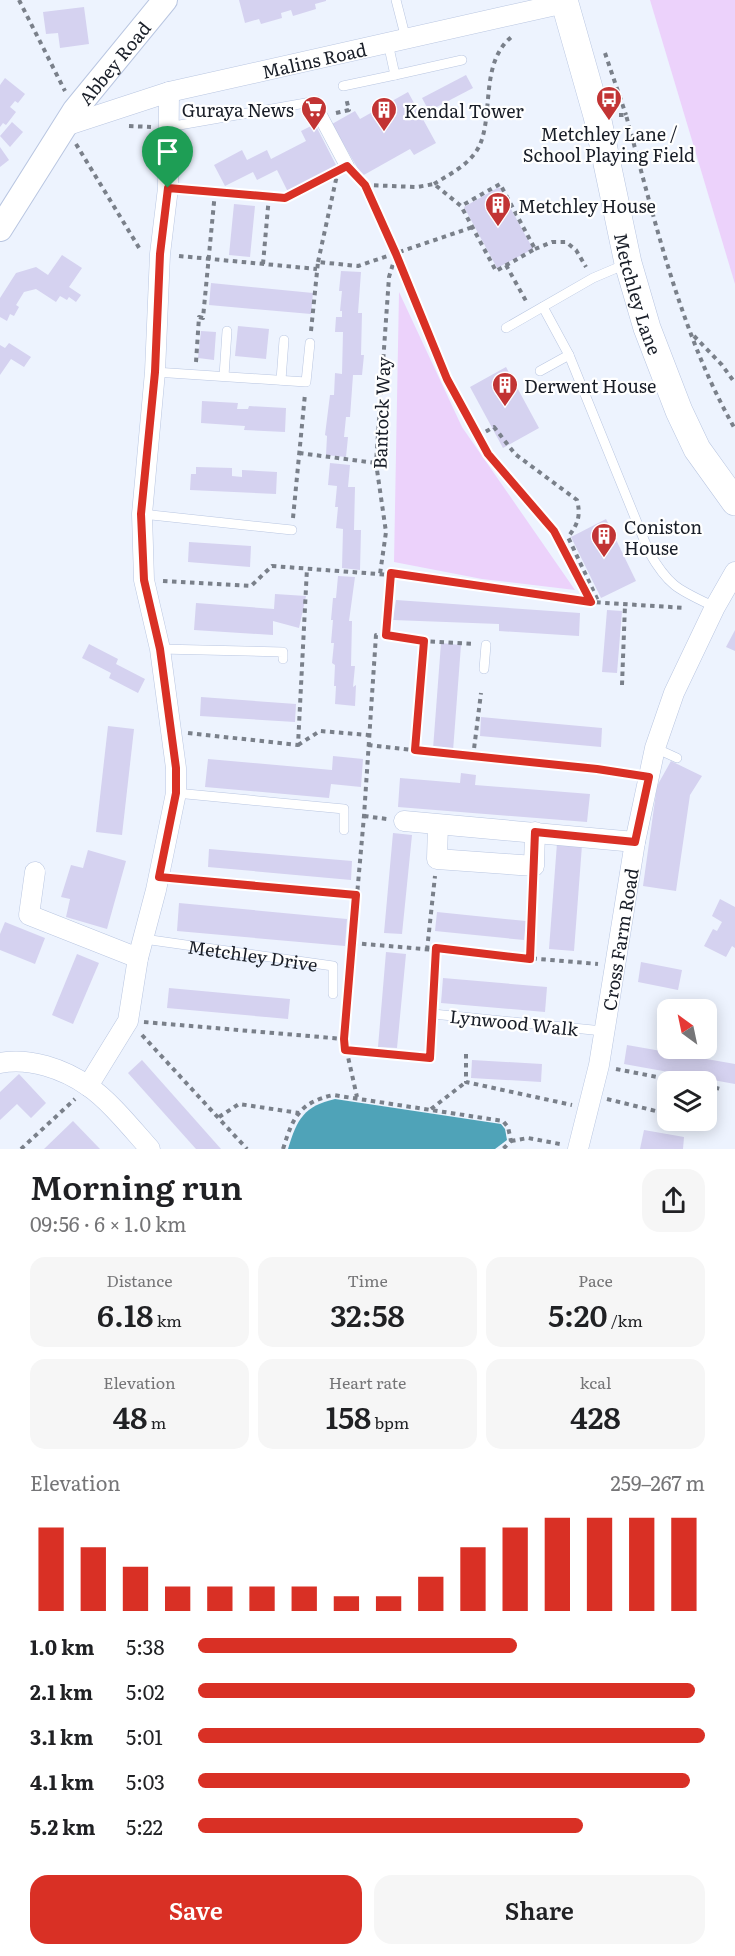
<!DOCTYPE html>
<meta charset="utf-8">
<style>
:root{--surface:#fff;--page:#f6f6f6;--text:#202124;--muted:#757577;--accent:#d93025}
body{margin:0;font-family:Literata,serif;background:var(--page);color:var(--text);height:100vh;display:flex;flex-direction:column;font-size:22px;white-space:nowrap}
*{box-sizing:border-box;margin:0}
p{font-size:20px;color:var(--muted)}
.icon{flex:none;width:33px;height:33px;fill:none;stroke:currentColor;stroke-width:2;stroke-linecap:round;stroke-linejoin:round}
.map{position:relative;height:1149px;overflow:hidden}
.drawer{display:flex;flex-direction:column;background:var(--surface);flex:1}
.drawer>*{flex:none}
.needle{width:39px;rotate:327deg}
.controls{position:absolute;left:657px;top:999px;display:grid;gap:12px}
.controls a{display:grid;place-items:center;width:60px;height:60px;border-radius:12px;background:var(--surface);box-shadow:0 3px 15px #0003;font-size:30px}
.pin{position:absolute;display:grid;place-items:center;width:51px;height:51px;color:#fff;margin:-62px -26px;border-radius:50% 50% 50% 0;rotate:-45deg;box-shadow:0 0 6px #0007}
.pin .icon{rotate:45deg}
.round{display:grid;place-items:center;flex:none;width:63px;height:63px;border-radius:18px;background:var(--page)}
.overview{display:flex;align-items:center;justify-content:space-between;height:102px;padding:0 30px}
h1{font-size:33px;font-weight:600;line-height:45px}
.figures{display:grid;grid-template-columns:repeat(3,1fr);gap:9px;height:102px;padding:6px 30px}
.figures div{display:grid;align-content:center;border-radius:15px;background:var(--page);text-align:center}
.figures b{font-size:30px;font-weight:600}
.figures small{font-size:16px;font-weight:400}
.figures p{font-size:16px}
.chart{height:168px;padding:12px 30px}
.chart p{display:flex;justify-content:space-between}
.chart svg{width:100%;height:108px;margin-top:6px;stroke:var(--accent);stroke-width:6}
.cta{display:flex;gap:12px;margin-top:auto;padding:12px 30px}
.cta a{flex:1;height:69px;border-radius:18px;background:var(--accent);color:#fff;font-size:24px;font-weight:600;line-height:69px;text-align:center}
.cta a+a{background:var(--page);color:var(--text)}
ul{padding:0 30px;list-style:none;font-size:20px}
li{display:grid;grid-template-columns:96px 72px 1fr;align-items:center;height:45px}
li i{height:15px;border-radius:8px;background:var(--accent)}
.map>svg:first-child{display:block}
.green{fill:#ecd2fb}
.water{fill:#4fa3b8}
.building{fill:#d5d2f0}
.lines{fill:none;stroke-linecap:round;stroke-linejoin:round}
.service-casing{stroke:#b9c6e1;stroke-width:10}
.pedestrian-casing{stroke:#b9c6e1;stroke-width:15}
.minor-casing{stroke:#b9c6e1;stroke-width:21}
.tertiary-casing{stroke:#b9c6e1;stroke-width:26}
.secondary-casing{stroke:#b9c6e1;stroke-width:28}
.path{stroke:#7a808a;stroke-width:4;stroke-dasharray:4.5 4.5;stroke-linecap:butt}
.service{stroke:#fff;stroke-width:9}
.pedestrian{stroke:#fff;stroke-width:14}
.minor{stroke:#fff;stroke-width:20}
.tertiary{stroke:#fff;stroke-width:24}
.secondary{stroke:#fff;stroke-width:27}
.route-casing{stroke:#fff;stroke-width:12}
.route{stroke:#d93025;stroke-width:8}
.labels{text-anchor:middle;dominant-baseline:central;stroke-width:4.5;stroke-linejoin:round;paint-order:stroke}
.street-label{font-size:18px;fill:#191e28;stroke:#fff}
.poi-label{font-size:18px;fill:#191e28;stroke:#fff;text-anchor:start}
</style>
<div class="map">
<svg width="735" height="1149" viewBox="0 0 735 1149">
<rect width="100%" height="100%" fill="#edf3fe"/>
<!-- green -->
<g class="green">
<path d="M650,0H735V284Z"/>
<path d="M399,292L462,427L575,590L482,579L394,562Z"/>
</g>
<!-- water -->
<path class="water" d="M335,1099L501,1124L505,1129L507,1140L495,1149H288C297,1119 304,1106 335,1099Z"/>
<!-- building -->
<g class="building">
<path d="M239,0H326V1L315,4L316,9L293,16L291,10L281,13L282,18L261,24L259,19L245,23Z"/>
<path d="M84,7L89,44L60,48L58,33L46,34L43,12Z"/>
<path d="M466,75L473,88L429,111L422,98Z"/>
<path d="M5,78L25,94L18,103L15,101L10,107L16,112L6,125L3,123L0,127V85Z"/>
<path d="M408,92L436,143L414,155L410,149L362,176L332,124L355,111L360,119Z"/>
<path d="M12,122L23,132L10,147L0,136Z"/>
<path d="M315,124L337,167L288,192L277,170L257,180L253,172L225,186L214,165L242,150L247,160L267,150L271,159L306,141L301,131Z"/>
<path d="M0,147L9,160L0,167Z"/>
<path d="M499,187L533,249L497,268L464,207Z"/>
<path d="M234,204L255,206L250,257L229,255Z"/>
<path d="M62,255L82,268L69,287L81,295L76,302L69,297L67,300L60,296L56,302L36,289L24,292L16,305L19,307L14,316L10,314L7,321L0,317V298L16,273L36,267L48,275Z"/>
<path d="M341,271L361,272L358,313H362L361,355H364L362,375H353L350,417H346L344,437H348L346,457L326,455L327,436L325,435L330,395H334L335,373L342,374L343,332H335L336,317H342V311H340L342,291H339Z"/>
<path d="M211,283L313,293L311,314L209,305Z"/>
<path d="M238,326L269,329L266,359L235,356Z"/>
<path d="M201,331L216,332L214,360L198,358Z"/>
<path d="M9,343L31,357L24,367L11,359L0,375V345L5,348Z"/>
<path d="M506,367L539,428L503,448L470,387Z"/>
<path d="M202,401L238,403L237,409H248L249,406L286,408L285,432L244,430L245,426L201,423Z"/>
<path d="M330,463L350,465L348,487H355L354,530H361L360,570L342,568L343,529L336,528L338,507H335L337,486L328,485Z"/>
<path d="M196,467L232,468V476L242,477V470L277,472L276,494L190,490L191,474H196Z"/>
<path d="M606,519L636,581L601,598L571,537Z"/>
<path d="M189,542L251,546L250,567L188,562Z"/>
<path d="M338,576L355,577L349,621H352L351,666H355L353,687L356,685L355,706L335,704L336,686H334L335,665L332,663L334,643H331L333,620H331L333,598H336Z"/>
<path d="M275,594L306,596L299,628L273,621V635L194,630L196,603L274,609Z"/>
<path d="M396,600L580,613L579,636L499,631V624L393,620Z"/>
<path d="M607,610L622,611L617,673L602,672Z"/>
<path d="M735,630V651L726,647Z"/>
<path d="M441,643L461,645L453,751L433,749Z"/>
<path d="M89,644L118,659L116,664L145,679L138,693L109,678L111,673L82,658Z"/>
<path d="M201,697L296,704L295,722L200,716Z"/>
<path d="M481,717L602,728L601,747L480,736Z"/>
<path d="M108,726L134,729L122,835L96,832Z"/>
<path d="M333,756L363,759L361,787L331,784L329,798L205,787L208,759L332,770Z"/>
<path d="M671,761L702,776L690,795L676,891L643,886L657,786Z"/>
<path d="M461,773L476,775L475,785L590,794L587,822L398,807L400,778L460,783Z"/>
<path d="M393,833L412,835L402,934L384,933Z"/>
<path d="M557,843L582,845L574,951L549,949Z"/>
<path d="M209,849L352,861L351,880L208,867Z"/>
<path d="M88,850L126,861L107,929L66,917L70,899L61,897L71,865L83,868Z"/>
<path d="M720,899L735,907V948L732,946L726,957L704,946L713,929L717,931L722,922L712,916Z"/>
<path d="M179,903L347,919L345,946L177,931Z"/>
<path d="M437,912L526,921L524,940L435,931Z"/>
<path d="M5,922L45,938L35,964L0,950V934Z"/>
<path d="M386,952L406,954L397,1048L378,1047Z"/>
<path d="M77,954L99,963L73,1024L52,1015Z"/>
<path d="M641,962L682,970L678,990L638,982Z"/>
<path d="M443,978L547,987L545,1012L441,1003Z"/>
<path d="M169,988L290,999L288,1019L167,1008Z"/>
<path d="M627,1045L735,1064V1084L624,1064Z"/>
<path d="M142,1060L221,1149H196L128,1073Z"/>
<path d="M472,1060L542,1064L541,1082L471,1078Z"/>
<path d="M19,1074L46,1103L31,1118L17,1104L0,1120V1092Z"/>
<path d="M73,1121L100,1149H44Z"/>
<path d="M644,1130L684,1137L683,1149H640Z"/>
</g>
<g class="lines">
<defs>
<g id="service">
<path d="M396,0L406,39"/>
<path d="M388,43L395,75L462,60"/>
<path d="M343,86L395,75"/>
<path d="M168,127L317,101"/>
<path d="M543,307L569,355L649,552C669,587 679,590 715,607"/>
<path d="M506,328L593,278L626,264"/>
<path d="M540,371L569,355"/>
<path d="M155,372L306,382L310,343"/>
<path d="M224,376L227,331"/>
<path d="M281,380L284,340"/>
<path d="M142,514L292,530"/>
<path d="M160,649L283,652V659"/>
<path d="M484,669L486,645"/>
<path d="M655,748L677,758"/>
<path d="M176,793L344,809V830"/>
<path id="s1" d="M144,939L333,966V994"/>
<path d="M430,1058L433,1014L603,1031"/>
</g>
<path id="pedestrian" d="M321,117L347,166"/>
<g id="minor">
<path id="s2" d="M65,126L169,92L565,3"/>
<path d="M404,821L635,842"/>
<path d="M438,825L437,859L534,866L535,832"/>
<path d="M35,872L29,915L138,958"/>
<path d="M0,1063C29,1057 64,1069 88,1086C109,1100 133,1130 150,1149"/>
<path d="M88,1086L128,1021L138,958L156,890L176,793V768L160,649L144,580L142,514L155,372L160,254L168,188L169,92"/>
<path id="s3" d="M578,1149L599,1065L635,842L655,748L674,693L715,607L735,572"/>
</g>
<g id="tertiary">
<path id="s4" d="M0,229L75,110L165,0"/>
</g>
<g id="secondary">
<path id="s5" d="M564,0L597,116L628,263L647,328L679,411L697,449L735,502"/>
</g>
</defs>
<!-- service casing -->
<use href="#service" class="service-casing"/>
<!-- pedestrian casing -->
<use href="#pedestrian" class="pedestrian-casing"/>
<!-- minor casing -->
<use href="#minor" class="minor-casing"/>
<!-- tertiary casing -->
<use href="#tertiary" class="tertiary-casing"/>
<!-- secondary casing -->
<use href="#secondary" class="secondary-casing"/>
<!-- path -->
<g class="path">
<path d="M19,0L65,91"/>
<path d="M605,53L626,115"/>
<path d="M336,113L349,110L346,98"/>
<path d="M619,115H626C655,220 680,333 735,429"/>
<path d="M129,126L151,127"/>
<path d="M76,144L141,251"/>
<path d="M357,176L365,185L396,254L389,277L376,463L386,532L380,574"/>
<path d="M434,184C448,175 465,167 475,153C497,124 476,62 514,35"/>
<path d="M365,185L417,187L434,184L461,206L496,271L535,249L500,184L461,206"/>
<path d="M186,189L285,198L334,173"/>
<path d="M535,249L552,242H566L576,250L586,267"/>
<path d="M397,255L447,379L488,454L554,531L591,602"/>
<path d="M179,256L317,269"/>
<path d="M318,262L337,175"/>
<path d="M263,264L269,196"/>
<path d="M506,265L526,301"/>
<path d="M311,331L318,262L358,266L473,227"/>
<path d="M694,336L722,365L735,383"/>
<path d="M196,362L199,317L203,318L215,192"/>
<path d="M478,436L494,427L515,454L577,500C581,516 578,524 568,537L599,603"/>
<path d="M299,453L376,463"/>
<path d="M293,518L305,394"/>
<path d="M391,575L591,602L686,608"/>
<path d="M163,581L251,586L272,566L391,575L386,635H376L364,816L349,986"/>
<path d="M386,635L424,641L475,644"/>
<path d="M622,685L625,605"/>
<path d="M188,733L298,745L307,568"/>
<path d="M298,745L320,731L368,735"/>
<path d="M368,745L630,774"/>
<path d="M415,750L424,641"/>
<path d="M473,757L481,693"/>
<path d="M364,816L387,819"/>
<path d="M177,879L356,895"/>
<path d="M353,943L598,964"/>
<path d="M427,950L435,876"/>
<path d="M530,959L533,884"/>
<path d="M348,996L344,1039L357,1097"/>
<path d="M434,1002L436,948"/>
<path d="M144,1022L344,1039"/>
<path d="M142,1035L247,1149"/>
<path d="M345,1050L419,1057"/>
<path d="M466,1054V1082L572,1105"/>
<path d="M616,1069L683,1082"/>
<path d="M706,1086L721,1089"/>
<path d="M607,1099L668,1114"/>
<path d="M431,1109L466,1082"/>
<path d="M219,1117L239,1104L299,1113"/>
<path d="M511,1141L528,1138L560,1144"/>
<path d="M21,1149L75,1099"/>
<path d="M283,1149C293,1117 299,1103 333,1095L503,1121L508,1127L511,1141L503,1149"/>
</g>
<!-- service -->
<use href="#service" class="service"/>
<!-- pedestrian -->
<use href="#pedestrian" class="pedestrian"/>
<!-- minor -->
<use href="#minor" class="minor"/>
<!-- tertiary -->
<use href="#tertiary" class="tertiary"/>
<!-- secondary -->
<use href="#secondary" class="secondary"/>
</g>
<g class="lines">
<defs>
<path id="route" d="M347,166L365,185L396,254L447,379L488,454L554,531L591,602L391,573L386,635L424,641L415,750L597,769L649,777L635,842L535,832L530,959L436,948L430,1058L345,1050L344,1039L356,895L159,877L176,793V768L160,649L144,580L141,514L155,372L160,254L168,188L285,198Z"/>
</defs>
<!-- route casing -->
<use href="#route" class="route-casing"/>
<!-- route -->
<use href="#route" class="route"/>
</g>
<!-- icons -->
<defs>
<symbol id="bus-pin" viewBox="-11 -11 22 30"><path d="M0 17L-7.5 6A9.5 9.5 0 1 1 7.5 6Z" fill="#c23434" stroke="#fff"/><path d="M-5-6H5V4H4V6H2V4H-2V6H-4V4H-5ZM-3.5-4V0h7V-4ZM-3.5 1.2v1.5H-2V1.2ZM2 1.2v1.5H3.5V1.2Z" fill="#fff"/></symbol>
<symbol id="supermarket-pin" viewBox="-11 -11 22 30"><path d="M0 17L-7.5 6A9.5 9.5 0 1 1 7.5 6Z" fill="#c23434" stroke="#fff"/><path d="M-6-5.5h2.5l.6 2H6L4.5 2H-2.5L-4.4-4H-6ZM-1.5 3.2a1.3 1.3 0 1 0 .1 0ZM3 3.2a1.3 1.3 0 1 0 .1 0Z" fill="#fff"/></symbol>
<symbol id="building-pin" viewBox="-11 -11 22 30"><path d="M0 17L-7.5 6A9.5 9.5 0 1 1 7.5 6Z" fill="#c23434" stroke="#fff"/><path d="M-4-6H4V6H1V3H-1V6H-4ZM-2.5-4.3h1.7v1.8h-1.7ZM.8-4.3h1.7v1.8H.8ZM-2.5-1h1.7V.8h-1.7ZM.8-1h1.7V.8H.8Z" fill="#fff"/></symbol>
</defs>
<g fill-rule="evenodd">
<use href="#bus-pin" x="594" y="84" width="30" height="40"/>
<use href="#supermarket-pin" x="299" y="94" width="30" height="40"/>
<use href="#building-pin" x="369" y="95" width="30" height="40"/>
<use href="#building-pin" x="483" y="190" width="30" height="40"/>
<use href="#building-pin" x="490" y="370" width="30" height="40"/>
<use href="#building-pin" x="589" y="521" width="30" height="40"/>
</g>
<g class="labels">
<!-- street labels -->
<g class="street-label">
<text stroke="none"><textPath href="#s2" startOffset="258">Malins Road</textPath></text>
<text stroke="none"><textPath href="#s4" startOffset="202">Abbey Road</textPath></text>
<text stroke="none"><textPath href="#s5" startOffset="303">Metchley Lane</textPath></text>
<text transform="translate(381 413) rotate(-88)">Bantock Way</text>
<text stroke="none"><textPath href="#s3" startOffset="214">Cross Farm Road</textPath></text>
<text stroke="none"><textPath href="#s1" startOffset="110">Metchley Drive</textPath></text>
<text transform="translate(514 1022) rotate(6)">Lynwood Walk</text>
</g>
<!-- poi labels -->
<g class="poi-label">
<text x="294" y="109" text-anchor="end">Guraya News</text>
<text x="404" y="110">Kendal Tower</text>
<text x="609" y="133" text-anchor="middle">Metchley Lane /<tspan x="609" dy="21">School Playing Field</tspan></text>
<text x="518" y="205">Metchley House</text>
<text x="524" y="385">Derwent House</text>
<text x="624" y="526">Coniston<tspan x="624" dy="21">House</tspan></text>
</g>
</g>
</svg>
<div class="controls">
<a><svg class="needle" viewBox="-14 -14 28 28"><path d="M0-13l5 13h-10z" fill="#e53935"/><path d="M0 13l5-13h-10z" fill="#757577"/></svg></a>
<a><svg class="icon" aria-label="layers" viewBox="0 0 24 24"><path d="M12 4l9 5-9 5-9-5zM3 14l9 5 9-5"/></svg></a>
</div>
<div class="pin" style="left:168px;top:188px;background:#1e9e55"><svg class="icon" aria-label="arrive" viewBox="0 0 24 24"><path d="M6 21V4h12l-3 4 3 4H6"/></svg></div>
</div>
<section class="drawer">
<div class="overview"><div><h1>Morning run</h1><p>09:56 · 6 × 1.0 km</p></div><a class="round"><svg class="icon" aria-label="share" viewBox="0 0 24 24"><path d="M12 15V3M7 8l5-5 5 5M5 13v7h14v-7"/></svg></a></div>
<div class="figures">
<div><p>Distance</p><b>6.18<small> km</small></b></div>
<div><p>Time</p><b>32:58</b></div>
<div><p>Pace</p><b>5:20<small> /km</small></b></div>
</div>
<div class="figures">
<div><p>Elevation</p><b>48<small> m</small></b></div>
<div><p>Heart rate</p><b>158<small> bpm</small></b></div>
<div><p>kcal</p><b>428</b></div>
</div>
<div class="chart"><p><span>Elevation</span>259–267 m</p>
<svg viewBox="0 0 160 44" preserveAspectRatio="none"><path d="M5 44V10M15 44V18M25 44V26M35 44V34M45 44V34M55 44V34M65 44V34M75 44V38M85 44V38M95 44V30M105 44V18M115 44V10M125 44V6M135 44V6M145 44V6M155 44V6"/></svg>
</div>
<ul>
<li><b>1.0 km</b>5:38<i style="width:63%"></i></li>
<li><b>2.1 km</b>5:02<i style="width:98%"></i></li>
<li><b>3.1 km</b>5:01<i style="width:100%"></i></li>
<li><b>4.1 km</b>5:03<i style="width:97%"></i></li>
<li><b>5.2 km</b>5:22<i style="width:76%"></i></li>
</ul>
<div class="cta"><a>Save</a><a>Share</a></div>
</section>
